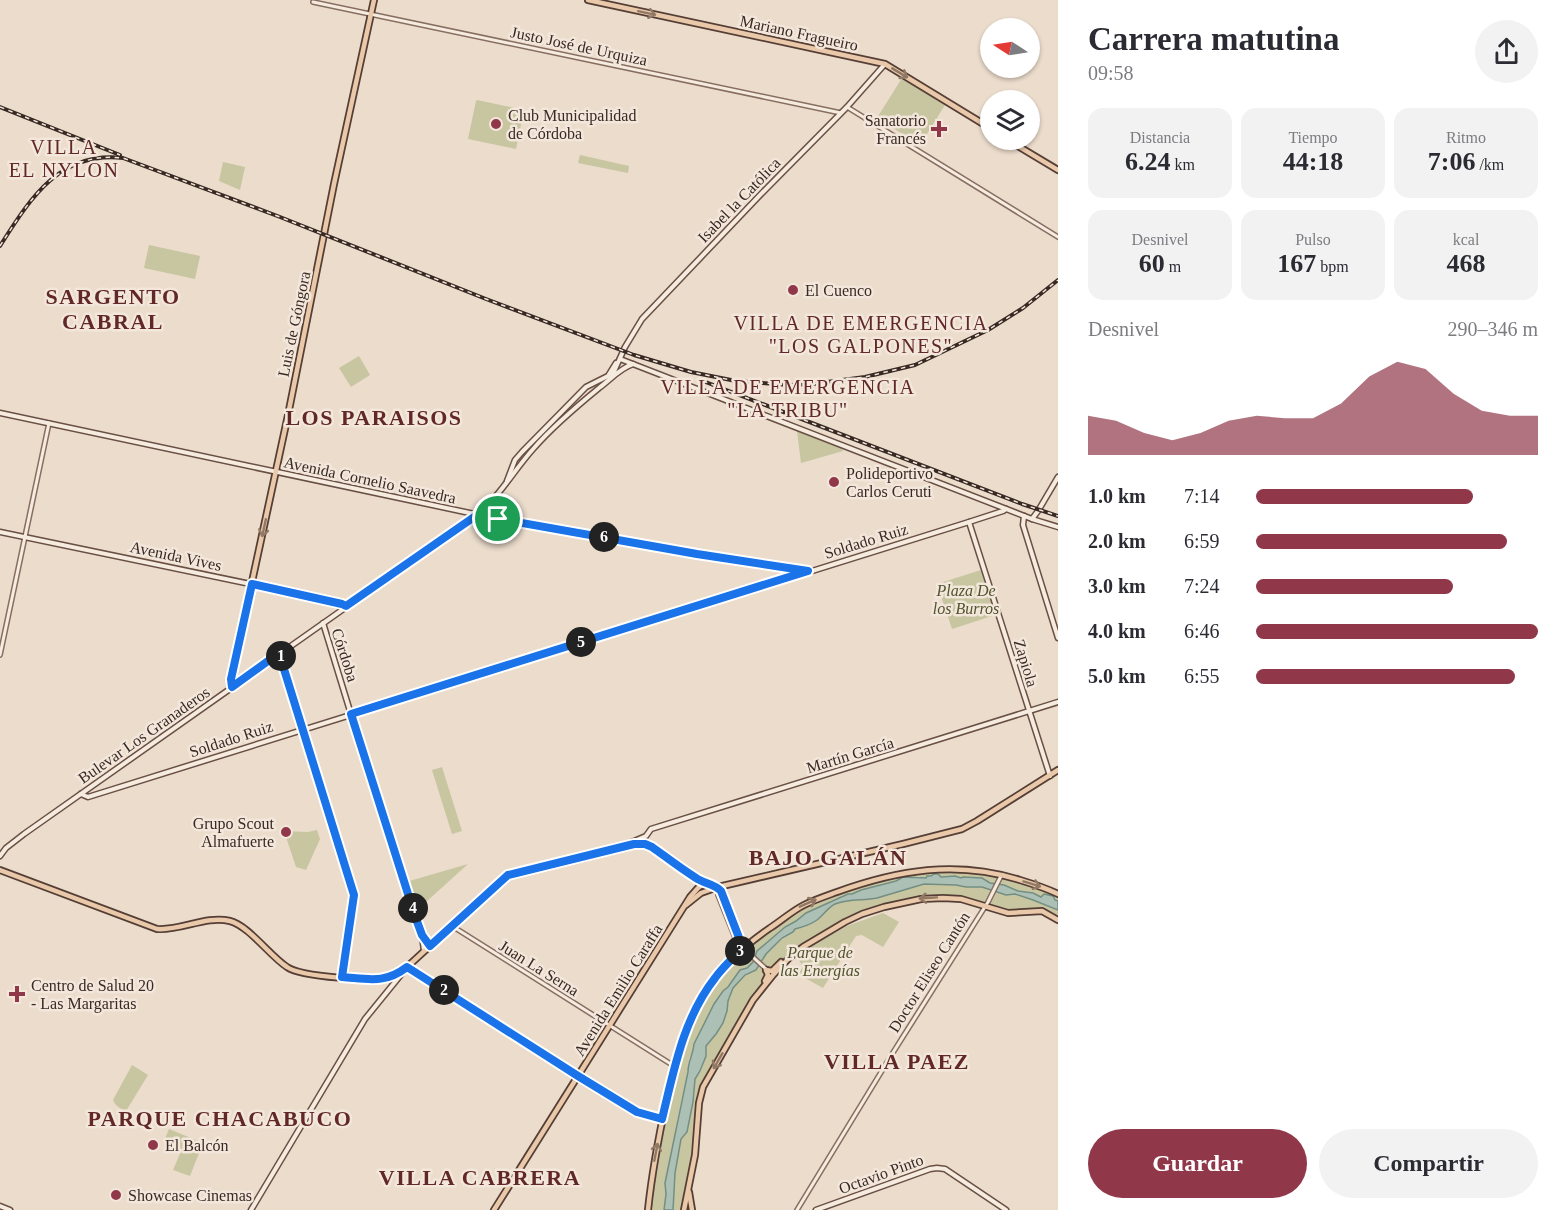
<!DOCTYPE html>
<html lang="es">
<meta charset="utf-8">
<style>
:root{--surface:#fff;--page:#f2f2f3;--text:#2b2b33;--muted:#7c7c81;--accent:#903849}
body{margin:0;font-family:Georgia,serif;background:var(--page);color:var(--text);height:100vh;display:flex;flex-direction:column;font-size:22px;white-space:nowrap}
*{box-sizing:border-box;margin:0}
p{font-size:20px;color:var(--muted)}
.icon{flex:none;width:33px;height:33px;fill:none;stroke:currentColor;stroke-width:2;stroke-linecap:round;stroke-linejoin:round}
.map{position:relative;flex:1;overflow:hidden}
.drawer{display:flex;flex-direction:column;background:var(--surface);width:510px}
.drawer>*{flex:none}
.needle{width:39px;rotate:282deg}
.tools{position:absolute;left:980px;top:18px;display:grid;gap:12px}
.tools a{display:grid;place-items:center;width:60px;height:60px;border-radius:50%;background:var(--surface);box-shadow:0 2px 4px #0004;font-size:30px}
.pin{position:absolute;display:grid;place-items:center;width:51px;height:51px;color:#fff;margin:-26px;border:3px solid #fff;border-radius:50%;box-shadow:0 2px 6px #0007}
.km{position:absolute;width:30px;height:30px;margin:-15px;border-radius:50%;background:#222;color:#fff;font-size:16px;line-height:30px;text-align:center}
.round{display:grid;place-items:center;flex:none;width:63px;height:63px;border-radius:32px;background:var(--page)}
.head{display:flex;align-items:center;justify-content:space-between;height:102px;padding:0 30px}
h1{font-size:33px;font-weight:600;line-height:45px}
.metrics{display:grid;grid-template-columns:repeat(3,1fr);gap:9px;height:102px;padding:6px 30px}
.metrics div{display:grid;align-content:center;border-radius:15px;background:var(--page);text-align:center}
.metrics b{font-size:26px;font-weight:600}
.metrics small{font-size:16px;font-weight:400}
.metrics p{font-size:16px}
.chart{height:168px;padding:12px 30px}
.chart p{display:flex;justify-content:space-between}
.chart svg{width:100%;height:108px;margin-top:6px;fill:var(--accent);opacity:.7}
.button{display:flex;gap:12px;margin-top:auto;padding:12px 30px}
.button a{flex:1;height:69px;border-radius:36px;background:var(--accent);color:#fff;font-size:24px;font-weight:600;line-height:69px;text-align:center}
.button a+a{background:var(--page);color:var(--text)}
ul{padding:0 30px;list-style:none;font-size:20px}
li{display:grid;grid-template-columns:96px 72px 1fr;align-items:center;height:45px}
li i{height:15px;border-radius:8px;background:var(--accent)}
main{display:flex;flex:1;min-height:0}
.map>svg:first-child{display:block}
.green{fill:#c8c5a1}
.water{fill:#acc0b6;stroke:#738e82;stroke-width:1.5}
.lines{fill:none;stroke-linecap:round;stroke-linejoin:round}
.tertiary-casing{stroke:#876e61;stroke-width:6}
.secondary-casing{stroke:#694f44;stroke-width:7}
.primary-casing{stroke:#553e35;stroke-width:8}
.tertiary{stroke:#f6ebdf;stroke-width:3}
.secondary{stroke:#f6ebdf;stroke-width:4}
.primary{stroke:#e9c9a9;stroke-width:4.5}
.rail-casing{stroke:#392923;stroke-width:4}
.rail{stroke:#f3e7db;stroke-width:1.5;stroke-dasharray:4.5;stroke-linecap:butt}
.oneway{stroke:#917966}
.route-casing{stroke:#fff;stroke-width:12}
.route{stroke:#1a73e8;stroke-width:8}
.poi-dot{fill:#903849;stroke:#f3e7db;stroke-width:2}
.labels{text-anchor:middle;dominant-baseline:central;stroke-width:5;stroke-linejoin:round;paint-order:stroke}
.street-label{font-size:16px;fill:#392923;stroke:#f3e7db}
.poi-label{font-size:16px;fill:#392923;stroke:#f3e7db;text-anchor:start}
.park-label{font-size:16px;font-style:italic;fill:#51532c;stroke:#f3e7db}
.quarter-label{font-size:20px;letter-spacing:1.5px;fill:#612827;stroke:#f3e7db}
.district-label{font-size:22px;font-weight:bold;letter-spacing:1.5px;fill:#612827;stroke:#f3e7db}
</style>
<main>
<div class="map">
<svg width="1058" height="1210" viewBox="0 0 1058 1210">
<rect width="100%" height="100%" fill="#ebdccc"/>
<!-- green -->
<g class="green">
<path d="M902,78L945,105L920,145L877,118Z"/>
<path d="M477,100L524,110L516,149L468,139L476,101Z"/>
<path d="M580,155L629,166L628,173L578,163Z"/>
<path d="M223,162L245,167L240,190L219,181Z"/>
<path d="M149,245L200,256L195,279L144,268Z"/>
<path d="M359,356L370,375L351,387L339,368Z"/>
<path d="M797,431L842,448L843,451L801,463Z"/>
<path d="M981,570L995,615L952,629L937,584Z"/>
<path d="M442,767L462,831L452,834L432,770Z"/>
<path d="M317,830L320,839L306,870L296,867L284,831L308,832Z"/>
<path d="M468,864L416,911L406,882Z"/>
<path d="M918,870L995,873L1058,894V901L1041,897L1033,893L1018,891L1004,885L990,883L982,878L963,877L961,878C949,874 934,877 921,878L919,876L912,878L903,877L896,881L881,884L879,887L861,890L826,904L785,927L757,951L753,962L747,968L740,970L728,987L723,991L714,1004L694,1044L693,1051L689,1059L688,1072L678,1116L672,1154L668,1168L665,1183L666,1194L664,1210H648L662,1120L684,1035L710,985L743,948L801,906L865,882Z"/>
<path d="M924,884L956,885L966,887H982L1006,895L1015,894L1033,900L1058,910V920L1047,913H1008L961,899L929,898L862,914L790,957L753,1000L703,1087L695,1155L684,1210H673L675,1173L681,1139L687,1132L693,1102L695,1079L701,1071L706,1056V1046L716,1034L723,1023L727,1011L728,1000L730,998L733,988L739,980L750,973L757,966L766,954L782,939L793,932L795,929C802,927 810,925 817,920C824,915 827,908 835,904C849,898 863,901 877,898Z"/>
<path d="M883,913L899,922L883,947L862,935L856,936L823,988L798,974L803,967L796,955L847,926Z"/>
<path d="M132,1065L148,1075L126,1111C121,1109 115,1106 113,1100Z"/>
<path d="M169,1129L203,1143L190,1176L173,1170L182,1149L164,1141Z"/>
</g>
<!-- water -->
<path class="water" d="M934,874H938L941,877L955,876L961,878L963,877L982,878L990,883L1004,885L1018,891L1033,893L1041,897L1044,894L1053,896L1055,900L1058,901V910L1033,900L1015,894L1006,895L982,887H966L956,885L924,884L877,898C863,901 849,898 835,904C827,908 824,915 817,920C810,925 803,927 795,929L793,932L782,938L766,954L756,970L745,975L733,988L728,1001L727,1011L723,1023L716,1034L706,1046V1056L700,1071L695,1079L693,1102L687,1132L681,1139L675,1173L673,1210H664L666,1194L665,1183L688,1072C688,1061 693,1055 694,1044L714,1004L723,991L728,987L740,970L747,968L753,962L757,951L785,927L796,921L806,913L848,894H852L861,890L896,881L903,877L926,878L927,876H931Z"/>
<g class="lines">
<defs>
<g id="tertiary">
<path d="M313,2L841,113"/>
<path d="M847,107L1058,237"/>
<path d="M0,655L49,423"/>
<path d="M718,887L723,893L743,948L766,969"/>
<path d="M718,887V895L738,945L742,948"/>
<path d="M452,926L674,1066"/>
<path d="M407,967L578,1076L628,1106L641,1114L662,1120"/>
<path d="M797,1210L894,1051L988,902L1001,876"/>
</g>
<g id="secondary">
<path d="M620,359L1032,519L1058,527"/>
<path d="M612,376L625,347L642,319L763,192L847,107L885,64"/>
<path d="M0,413L498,519L804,571"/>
<path d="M507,481L515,460L522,452L586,387L608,376L616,363"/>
<path d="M1024,516L1023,525L1058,638"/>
<path d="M1032,519L1038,511L1058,477"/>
<path d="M969,522L1050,776"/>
<path d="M0,532L308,596L346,606"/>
<path d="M323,623L380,809L422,935L424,951"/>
<path d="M279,653L354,895L342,977"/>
<path d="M81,794L88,797L969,522L1003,511L1006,509"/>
<path d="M625,845L646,836L651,829L1058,702"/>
<path d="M0,856L6,848L24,834L477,515C500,496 514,470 534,448C553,426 577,406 599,388C610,380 620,368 633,364"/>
<path d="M0,1206L10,1210"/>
<path d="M251,1210L365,1019L404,971"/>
<path d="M816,1210L930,1169L937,1168L945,1169L1006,1210"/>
</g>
<g id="primary">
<path d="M588,0L885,64L990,128"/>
<path d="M1008,140L1058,170"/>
<path d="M232,687L231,679L288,415L334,184L374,0"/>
<path d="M0,870L157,929C181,931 206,915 230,921C249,926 270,956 287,967C301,977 375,982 392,977C398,975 402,971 407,967L505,877L514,872L639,843L652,847L702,881L718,887"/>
<path d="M686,905L701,893L718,887L903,844L962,829L977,821L1058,770"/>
<path d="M766,970L772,971L781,962"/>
<path d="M765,981L768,975L766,970"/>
<path d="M689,1192L692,1210"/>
<path d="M494,1210L690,897L698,888L705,883"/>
<path d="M648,1210C652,1172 659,1135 667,1098C675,1062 684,1027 703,995C719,968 744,946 770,928C781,921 792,911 804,905C814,900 826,896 837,892C898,870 956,860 1020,880C1033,884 1046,888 1058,894"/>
<path d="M684,1210L695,1155L699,1103L703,1087L753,1000L773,975L790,957L803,947L845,922L862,914L884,907L921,899L943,898L961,899L1008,913L1042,911L1058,920"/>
</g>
</defs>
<!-- tertiary casing -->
<use href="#tertiary" class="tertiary-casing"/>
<!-- secondary casing -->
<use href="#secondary" class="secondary-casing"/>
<!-- primary casing -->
<use href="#primary" class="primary-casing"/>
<!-- tertiary -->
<use href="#tertiary" class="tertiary"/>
<!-- secondary -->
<use href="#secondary" class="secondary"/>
<!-- primary -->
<use href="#primary" class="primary"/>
<defs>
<g id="rail">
<path d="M0,107L120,155"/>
<path d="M0,246C30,199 59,151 123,158L280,217L486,299L634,355L691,372L736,381L790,385L812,384L865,377L915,365L988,330L1023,308L1058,280"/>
<path d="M703,381L1022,504L1058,516"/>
</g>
</defs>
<!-- rail casing -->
<use href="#rail" class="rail-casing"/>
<!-- rail -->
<use href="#rail" class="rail"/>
</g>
<!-- one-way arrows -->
<defs><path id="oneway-shaft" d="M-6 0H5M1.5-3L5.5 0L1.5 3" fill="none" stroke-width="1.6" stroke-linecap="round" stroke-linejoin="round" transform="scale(1.5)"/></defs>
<g class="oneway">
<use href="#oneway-shaft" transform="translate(647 13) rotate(12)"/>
<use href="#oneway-shaft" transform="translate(900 73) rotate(31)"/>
<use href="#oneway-shaft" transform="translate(264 528) rotate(102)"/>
<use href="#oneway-shaft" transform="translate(1032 884) rotate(17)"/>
<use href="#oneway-shaft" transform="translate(928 898) rotate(176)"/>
<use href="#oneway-shaft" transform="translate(808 903) rotate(-24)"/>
<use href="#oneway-shaft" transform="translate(718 1061) rotate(120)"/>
<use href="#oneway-shaft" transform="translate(656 1152) rotate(-79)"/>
</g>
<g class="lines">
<defs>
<path id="route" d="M477,515L697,554L808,571L351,714L415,916L422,935L430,946L508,875L634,844H645L652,847C666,857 680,868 696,878C703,883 715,884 721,891L743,948C733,958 723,967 715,978C683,1019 674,1070 662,1119L637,1112L578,1076L407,967C385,984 369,979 342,977L354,895L279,653L232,687L231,679L252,584L342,604L346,606Z"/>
</defs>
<!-- route casing -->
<use href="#route" class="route-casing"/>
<!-- route -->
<use href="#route" class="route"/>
</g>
<!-- markers -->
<g class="poi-dot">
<circle cx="496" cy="124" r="6"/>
<path d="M936 120h6v6h6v6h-6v6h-6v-6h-6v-6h6z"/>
<circle cx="793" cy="290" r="6"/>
<circle cx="834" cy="482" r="6"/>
<circle cx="286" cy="832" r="6"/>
<path d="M14 985h6v6h6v6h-6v6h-6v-6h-6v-6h6z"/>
<circle cx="153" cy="1145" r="6"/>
<circle cx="116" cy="1195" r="6"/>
</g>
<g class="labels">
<!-- street labels -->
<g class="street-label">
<text transform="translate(799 33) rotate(12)">Mariano Fragueiro</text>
<text transform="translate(579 46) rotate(12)">Justo José de Urquiza</text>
<text transform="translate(739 200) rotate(-46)">Isabel la Católica</text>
<text transform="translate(294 324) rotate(-78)">Luis de Góngora</text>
<text transform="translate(370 480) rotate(12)">Avenida Cornelio Saavedra</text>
<text transform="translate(866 541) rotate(-17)">Soldado Ruiz</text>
<text transform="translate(176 556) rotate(12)">Avenida Vives</text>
<text transform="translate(345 655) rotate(72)">Córdoba</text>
<text transform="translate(1026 663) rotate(73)">Zapiola</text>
<text transform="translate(144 735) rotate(-35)">Bulevar Los Granaderos</text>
<text transform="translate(231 739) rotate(-18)">Soldado Ruiz</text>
<text transform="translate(850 755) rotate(-17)">Martín García</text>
<text transform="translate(539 968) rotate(32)">Juan La Serna</text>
<text transform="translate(929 972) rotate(-58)">Doctor Eliseo Cantón</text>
<text transform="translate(618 990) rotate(-58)">Avenida Emilio Caraffa</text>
<text transform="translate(881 1174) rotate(-20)">Octavio Pinto</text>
</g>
<!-- poi labels -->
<g class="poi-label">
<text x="508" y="115">Club Municipalidad<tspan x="508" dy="18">de Córdoba</tspan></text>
<text x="926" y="120" text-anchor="end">Sanatorio<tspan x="926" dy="18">Francés</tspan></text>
<text x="805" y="290">El Cuenco</text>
<text x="846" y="473">Polideportivo<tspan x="846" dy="18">Carlos Ceruti</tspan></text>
<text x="274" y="823" text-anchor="end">Grupo Scout<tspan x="274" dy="18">Almafuerte</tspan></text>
<text x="31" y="985">Centro de Salud 20<tspan x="31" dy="18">- Las Margaritas</tspan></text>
<text x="165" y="1145">El Balcón</text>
<text x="128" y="1195">Showcase Cinemas</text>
</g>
<!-- park labels -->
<g class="park-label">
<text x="966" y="590">Plaza De<tspan x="966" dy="18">los Burros</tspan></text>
<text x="820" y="952">Parque de<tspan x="820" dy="18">las Energías</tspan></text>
</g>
<!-- quarter labels -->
<g class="quarter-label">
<text x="64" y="147">VILLA<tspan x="64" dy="23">EL NYLON</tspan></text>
<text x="861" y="323">VILLA DE EMERGENCIA<tspan x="861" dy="23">"LOS GALPONES"</tspan></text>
<text x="788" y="387">VILLA DE EMERGENCIA<tspan x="788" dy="23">"LA TRIBU"</tspan></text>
</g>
<!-- district labels -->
<g class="district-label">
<text x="113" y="296">SARGENTO<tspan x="113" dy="25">CABRAL</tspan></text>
<text x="374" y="417">LOS PARAISOS</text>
<text x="828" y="857">BAJO GALÁN</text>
<text x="897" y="1061">VILLA PAEZ</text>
<text x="220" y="1118">PARQUE CHACABUCO</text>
<text x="480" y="1177">VILLA CABRERA</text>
</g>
</g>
</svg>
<div class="tools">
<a><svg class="needle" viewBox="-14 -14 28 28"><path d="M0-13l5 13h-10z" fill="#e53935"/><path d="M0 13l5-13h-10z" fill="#7c7c81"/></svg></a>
<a><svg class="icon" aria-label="layers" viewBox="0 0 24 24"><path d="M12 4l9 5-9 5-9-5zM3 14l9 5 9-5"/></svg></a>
</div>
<div class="pin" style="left:498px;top:519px;background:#1e9e55"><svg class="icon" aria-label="arrive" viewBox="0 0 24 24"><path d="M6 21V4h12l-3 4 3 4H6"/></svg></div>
<b class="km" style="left:281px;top:656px">1</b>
<b class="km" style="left:444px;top:990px">2</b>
<b class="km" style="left:740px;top:951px">3</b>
<b class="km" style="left:413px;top:908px">4</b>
<b class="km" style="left:581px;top:642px">5</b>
<b class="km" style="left:604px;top:537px">6</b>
</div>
<section class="drawer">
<div class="head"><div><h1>Carrera matutina</h1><p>09:58</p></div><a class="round"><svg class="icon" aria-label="share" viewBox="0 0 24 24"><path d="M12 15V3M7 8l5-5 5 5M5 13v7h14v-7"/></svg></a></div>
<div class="metrics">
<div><p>Distancia</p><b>6.24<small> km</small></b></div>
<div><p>Tiempo</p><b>44:18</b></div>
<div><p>Ritmo</p><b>7:06<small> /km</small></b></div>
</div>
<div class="metrics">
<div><p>Desnivel</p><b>60<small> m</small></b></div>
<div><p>Pulso</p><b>167<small> bpm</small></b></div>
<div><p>kcal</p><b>468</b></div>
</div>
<div class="chart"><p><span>Desnivel</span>290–346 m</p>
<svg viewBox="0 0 160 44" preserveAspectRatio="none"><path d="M0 44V28L10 30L20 35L30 38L40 35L50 30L60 28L70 29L80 29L90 23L100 12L110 6L120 9L130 19L140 26L150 28L160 28V44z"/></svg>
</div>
<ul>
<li><b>1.0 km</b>7:14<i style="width:77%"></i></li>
<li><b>2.0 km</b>6:59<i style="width:89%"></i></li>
<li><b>3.0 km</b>7:24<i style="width:70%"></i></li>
<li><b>4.0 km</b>6:46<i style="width:100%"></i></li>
<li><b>5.0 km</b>6:55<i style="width:92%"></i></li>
</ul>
<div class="button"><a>Guardar</a><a>Compartir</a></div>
</section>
</main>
